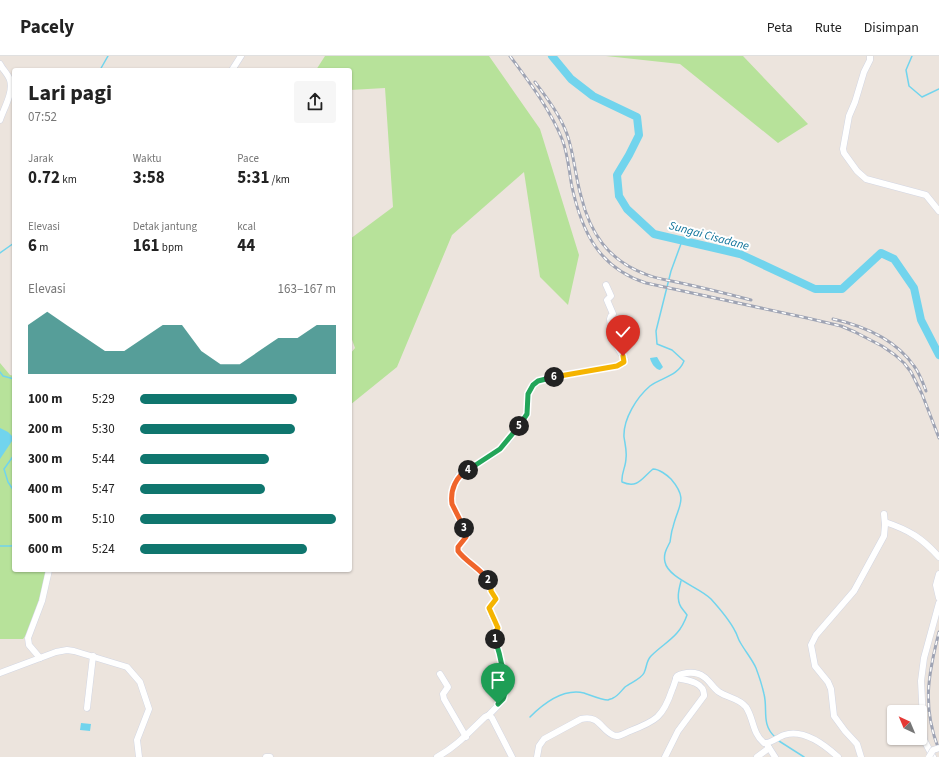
<!DOCTYPE html>
<html lang="id">
<meta charset="utf-8">
<style>
:root{--surface:#fff;--page:#f6f6f6;--text:#222;--muted:#767676;--line:#e0e0e0;--accent:#0f766e}
body{margin:0;font-family:"Source Sans 3",sans-serif;background:var(--page);color:var(--text);height:100vh;display:flex;flex-direction:column;font-size:15px;white-space:nowrap}
*{box-sizing:border-box;margin:0}
p{font-size:13px;color:var(--muted)}
.icon{flex:none;width:22px;height:22px;fill:none;stroke:currentColor;stroke-width:2;stroke-linecap:round;stroke-linejoin:round}
.map{position:relative;flex:1;overflow:hidden}
.sheet{position:absolute;left:12px;top:12px;width:340px;height:504px;display:flex;flex-direction:column;background:var(--surface);border-radius:4px;box-shadow:0 1px 3px #0004}
.sheet>*{flex:none}
.needle{width:26px;rotate:316deg}
.fabs{position:absolute;left:887px;top:649px;display:grid;gap:8px}
.fabs a{display:grid;place-items:center;width:40px;height:40px;border-radius:4px;background:var(--surface);box-shadow:0 1px 3px #0004;font-size:20px}
.pin{position:absolute;display:grid;place-items:center;width:34px;height:34px;color:#fff;margin:-41px -17px;border-radius:50% 50% 50% 0;rotate:-45deg;box-shadow:0 0 4px #0007}
.pin .icon{rotate:45deg}
.km{position:absolute;width:20px;height:20px;margin:-10px;border-radius:50%;background:#222;color:#fff;font-size:11px;line-height:20px;text-align:center}
.round{display:grid;place-items:center;flex:none;width:42px;height:42px;border-radius:4px;background:var(--page)}
.head{display:flex;align-items:center;justify-content:space-between;height:68px;padding:0 16px}
h1{font-size:22px;font-weight:700;line-height:30px}
.stats{display:grid;grid-template-columns:repeat(3,1fr);gap:6px;height:68px;padding:4px 16px}
.stats div{display:grid;align-content:center}
.stats b{font-size:17px;font-weight:700}
.stats small{font-size:11px;font-weight:400}
.stats p{font-size:11px}
.chart{height:112px;padding:8px 16px}
.chart p{display:flex;justify-content:space-between}
.chart svg{width:100%;height:72px;margin-top:4px;fill:var(--accent);opacity:.7}
ul{padding:0 16px;list-style:none;font-size:13px}
li{display:grid;grid-template-columns:64px 48px 1fr;align-items:center;height:30px}
li i{height:10px;border-radius:5px;background:var(--accent)}
header{display:flex;align-items:center;gap:24px;box-sizing:border-box;height:56px;padding:0 20px;background:var(--surface);border-bottom:1px solid var(--line)}
header strong{font-size:19px}
nav{display:flex;gap:22px;margin-inline-start:auto;font-size:14px}
.map>svg:first-child{display:block}
.green{fill:#b7e29a}
.water{fill:#71d4ed}
.lines{fill:none;stroke-linecap:round;stroke-linejoin:round}
.stream{stroke:#71d4ed;stroke-width:1.5}
.river{stroke:#71d4ed;stroke-width:8}
.minor-casing{stroke:#d2d6e3;stroke-width:7}
.minor{stroke:#fff;stroke-width:6}
.rail-casing{stroke:#9fa4b4;stroke-width:3}
.rail{stroke:#fff;stroke-width:1.5;stroke-dasharray:4.5;stroke-linecap:butt}
.minor-bridge-casing{stroke:#d2d6e3;stroke-width:7;stroke-linecap:butt}
.minor-bridge{stroke:#fff;stroke-width:6}
.split-1-casing{stroke:#fff;stroke-width:8}
.split-2-casing{stroke:#fff;stroke-width:8}
.split-3-casing{stroke:#fff;stroke-width:8}
.split-4-casing{stroke:#fff;stroke-width:8}
.split-5-casing{stroke:#fff;stroke-width:8}
.split-6-casing{stroke:#fff;stroke-width:8}
.split-7-casing{stroke:#fff;stroke-width:8}
.split-1{stroke:#22a559;stroke-width:5}
.split-2{stroke:#f5b400;stroke-width:5}
.split-3{stroke:#f0652b;stroke-width:5}
.split-4{stroke:#f0652b;stroke-width:5}
.split-5{stroke:#22a559;stroke-width:5}
.split-6{stroke:#22a559;stroke-width:5}
.split-7{stroke:#f5b400;stroke-width:5}
.labels{text-anchor:middle;dominant-baseline:central;stroke-width:4;stroke-linejoin:round;paint-order:stroke}
.water-label{font-size:12px;font-style:italic;fill:#0f739a;stroke:#fff}
</style>
<header>
<strong>Pacely</strong>
<nav><a>Peta</a><a>Rute</a><a>Disimpan</a></nav>
</header>
<div class="map">
<svg width="939" height="701" viewBox="0 0 939 701">
<rect width="100%" height="100%" fill="#ece4dd"/>
<!-- green -->
<g class="green">
<path d="M325,0H489L540,73L579,199L568,249L540,221L524,116L452,179L397,311L350,349V298L355,292L350,278V183L393,151L385,32L350,34V14H316Z"/>
<path d="M606,0H743L808,68L778,87L680,8Z"/>
<path d="M0,307L10,319L14,320V514H52L30,574L23,583H0Z"/>
</g>
<!-- water -->
<g class="water">
<path d="M657,301L663,311L660,314C655,313 651,307 650,302Z"/>
<path d="M0,372L8,376L14,382L0,403Z"/>
<path d="M81,667L91,668L90,675L80,674Z"/>
</g>
<g class="lines">
<!-- stream -->
<g class="stream">
<path d="M912,0L906,14L909,30L922,41L939,33"/>
<path d="M100,14L108,0"/>
<path d="M682,185L671,215L656,275L657,288L672,294L684,305C678,320 663,321 650,330C637,341 623,363 624,381C625,388 627,395 626,402C626,411 621,417 622,426C638,433 642,422 653,413C659,413 667,419 671,423C689,444 678,449 673,471C671,476 671,481 670,486C667,492 663,498 665,506C668,522 701,532 711,543C720,553 729,563 735,575C737,578 738,583 740,586C745,595 752,603 756,612C759,620 762,629 764,638C768,654 761,668 775,681"/>
<path d="M0,197L14,187"/>
<path d="M0,316L3,320L14,323"/>
<path d="M14,399L4,413L8,426L14,435"/>
<path d="M0,490H11L14,489"/>
<path d="M530,661C544,647 563,632 584,637C590,639 602,644 608,644C610,643 612,643 613,642C618,640 621,635 625,631C630,627 641,623 644,617C647,611 646,605 651,600C666,585 679,582 687,559C685,556 683,554 681,551C676,543 679,533 681,525"/>
<path d="M779,685L804,701"/>
</g>
<!-- river -->
<path class="river" d="M552,0L571,23L593,40L637,61L639,79L629,99L617,119L619,140L627,153L654,178L740,198L815,233H842L881,197L894,203L914,232L921,264L939,299"/>
<defs>
<g id="minor">
<path d="M870,0V4L864,16L855,46L849,60L843,93L844,97L857,115L866,123L926,139L939,155"/>
<path d="M0,8C3,14 8,18 10,24C14,36 3,54 0,64"/>
<path d="M232,14L241,0"/>
<path d="M885,466C909,474 922,482 939,501"/>
<path d="M939,518L936,529L939,542"/>
<path d="M40,602L29,589L28,582L42,545L49,514"/>
<path d="M0,617L56,596L67,594L74,595L127,611L140,626L149,653L137,684L139,701"/>
<path d="M440,618L448,631L443,638L444,643L466,681"/>
<path d="M87,652L93,600"/>
<path d="M489,659C493,654 501,648 503,642C509,628 498,595 494,580L498,572C492,557 484,558 496,543L491,535V528L486,521L480,514L467,505L458,495V491L466,479L462,468L452,448L451,444L454,428L459,419L495,397L507,386L527,358L528,338L533,329L538,325L550,321L612,311L624,307L625,304L613,284L610,263L611,260L613,258L607,244L611,240L606,229"/>
<path d="M766,687L775,701"/>
<path d="M266,701H270"/>
<path d="M437,701C456,691 469,676 485,661L489,659L492,662L512,701"/>
<path d="M537,701L539,690L544,683L581,663C600,659 600,673 613,679C618,682 625,677 630,675C656,665 663,661 672,634C674,630 675,625 677,620C684,616 697,615 704,621C710,625 713,632 719,636C728,642 739,642 746,651C754,663 752,677 764,687C770,688 778,681 784,679C804,672 825,689 838,701"/>
<path d="M665,701L678,675L704,640C705,626 687,624 676,622"/>
<path d="M757,701L769,692"/>
<path d="M861,701L857,688L845,675L834,660L831,633L828,626L815,610L811,589L816,579L854,535L884,480L885,469L884,458"/>
<path d="M933,701L924,684L921,625L924,602L939,547"/>
</g>
</defs>
<!-- minor casing -->
<use href="#minor" class="minor-casing"/>
<!-- minor -->
<use href="#minor" class="minor"/>
<defs>
<g id="rail">
<path d="M510,0C529,26 550,53 562,83C568,98 569,115 572,131C582,176 599,212 646,227L807,262L841,270L855,276L882,290L895,299L904,307L911,316L922,338L939,382"/>
<path d="M535,26C547,42 560,59 567,78C574,98 575,119 581,140C590,177 608,204 645,218C656,223 669,224 681,227C704,232 728,238 751,244"/>
<path d="M833,263C864,270 896,284 914,310C920,318 923,327 926,335"/>
<path d="M939,576C928,619 922,651 939,694"/>
</g>
</defs>
<!-- rail casing -->
<use href="#rail" class="rail-casing"/>
<!-- rail -->
<use href="#rail" class="rail"/>
<defs>
<path id="minor-bridge" d="M929,701L933,694L939,692"/>
</defs>
<!-- minor-bridge casing -->
<use href="#minor-bridge" class="minor-bridge-casing"/>
<!-- minor-bridge -->
<use href="#minor-bridge" class="minor-bridge"/>
</g>
<g class="lines">
<defs>
<path id="split-1" d="M495,583C499,595 509,632 503,643C502,644 499,647 498,648"/>
<path id="split-2" d="M488,524L491,528V535L496,543L489,552L498,572L494,578L495,583"/>
<path id="split-3" d="M464,472L466,481L458,491V495C466,506 480,512 488,524"/>
<path id="split-4" d="M464,472L452,448C450,434 456,420 468,414"/>
<path id="split-5" d="M468,414L500,393L519,370"/>
<path id="split-6" d="M519,370L527,358L528,338L533,329L538,325L554,321"/>
<path id="split-7" d="M554,321L617,310L624,306L623,300"/>
</defs>
<!-- split-1 casing -->
<use href="#split-1" class="split-1-casing"/>
<!-- split-2 casing -->
<use href="#split-2" class="split-2-casing"/>
<!-- split-3 casing -->
<use href="#split-3" class="split-3-casing"/>
<!-- split-4 casing -->
<use href="#split-4" class="split-4-casing"/>
<!-- split-5 casing -->
<use href="#split-5" class="split-5-casing"/>
<!-- split-6 casing -->
<use href="#split-6" class="split-6-casing"/>
<!-- split-7 casing -->
<use href="#split-7" class="split-7-casing"/>
<!-- split-1 -->
<use href="#split-1" class="split-1"/>
<!-- split-2 -->
<use href="#split-2" class="split-2"/>
<!-- split-3 -->
<use href="#split-3" class="split-3"/>
<!-- split-4 -->
<use href="#split-4" class="split-4"/>
<!-- split-5 -->
<use href="#split-5" class="split-5"/>
<!-- split-6 -->
<use href="#split-6" class="split-6"/>
<!-- split-7 -->
<use href="#split-7" class="split-7"/>
</g>
<g class="labels">
<!-- water labels -->
<g class="water-label">
<text transform="translate(709 180) rotate(15)">Sungai Cisadane</text>
</g>
</g>
</svg>
<div class="fabs">
<a><svg class="needle" viewBox="-14 -14 28 28"><path d="M0-13l5 13h-10z" fill="#e53935"/><path d="M0 13l5-13h-10z" fill="#767676"/></svg></a>
</div>
<div class="pin" style="left:498px;top:648px;background:#1e9e55"><svg class="icon" aria-label="arrive" viewBox="0 0 24 24"><path d="M6 21V4h12l-3 4 3 4H6"/></svg></div>
<div class="pin" style="left:623px;top:300px;background:#d93025"><svg class="icon" aria-label="check" viewBox="0 0 24 24"><path d="M5 12l5 5 9-10"/></svg></div>
<b class="km" style="left:495px;top:583px">1</b>
<b class="km" style="left:488px;top:524px">2</b>
<b class="km" style="left:464px;top:472px">3</b>
<b class="km" style="left:468px;top:414px">4</b>
<b class="km" style="left:519px;top:370px">5</b>
<b class="km" style="left:554px;top:321px">6</b>
<section class="sheet">
<div class="head"><div><h1>Lari pagi</h1><p>07:52</p></div><a class="round"><svg class="icon" aria-label="share" viewBox="0 0 24 24"><path d="M12 15V3M7 8l5-5 5 5M5 13v7h14v-7"/></svg></a></div>
<div class="stats">
<div><p>Jarak</p><b>0.72<small> km</small></b></div>
<div><p>Waktu</p><b>3:58</b></div>
<div><p>Pace</p><b>5:31<small> /km</small></b></div>
</div>
<div class="stats">
<div><p>Elevasi</p><b>6<small> m</small></b></div>
<div><p>Detak jantung</p><b>161<small> bpm</small></b></div>
<div><p>kcal</p><b>44</b></div>
</div>
<div class="chart"><p><span>Elevasi</span>163–167 m</p>
<svg viewBox="0 0 160 44" preserveAspectRatio="none"><path d="M0 44V14L10 6L20 14L30 22L40 30L50 30L60 22L70 14L80 14L90 30L100 38L110 38L120 30L130 22L140 22L150 14L160 14V44z"/></svg>
</div>
<ul>
<li><b>100 m</b>5:29<i style="width:80%"></i></li>
<li><b>200 m</b>5:30<i style="width:79%"></i></li>
<li><b>300 m</b>5:44<i style="width:66%"></i></li>
<li><b>400 m</b>5:47<i style="width:64%"></i></li>
<li><b>500 m</b>5:10<i style="width:100%"></i></li>
<li><b>600 m</b>5:24<i style="width:85%"></i></li>
</ul>
</section>
</div>
